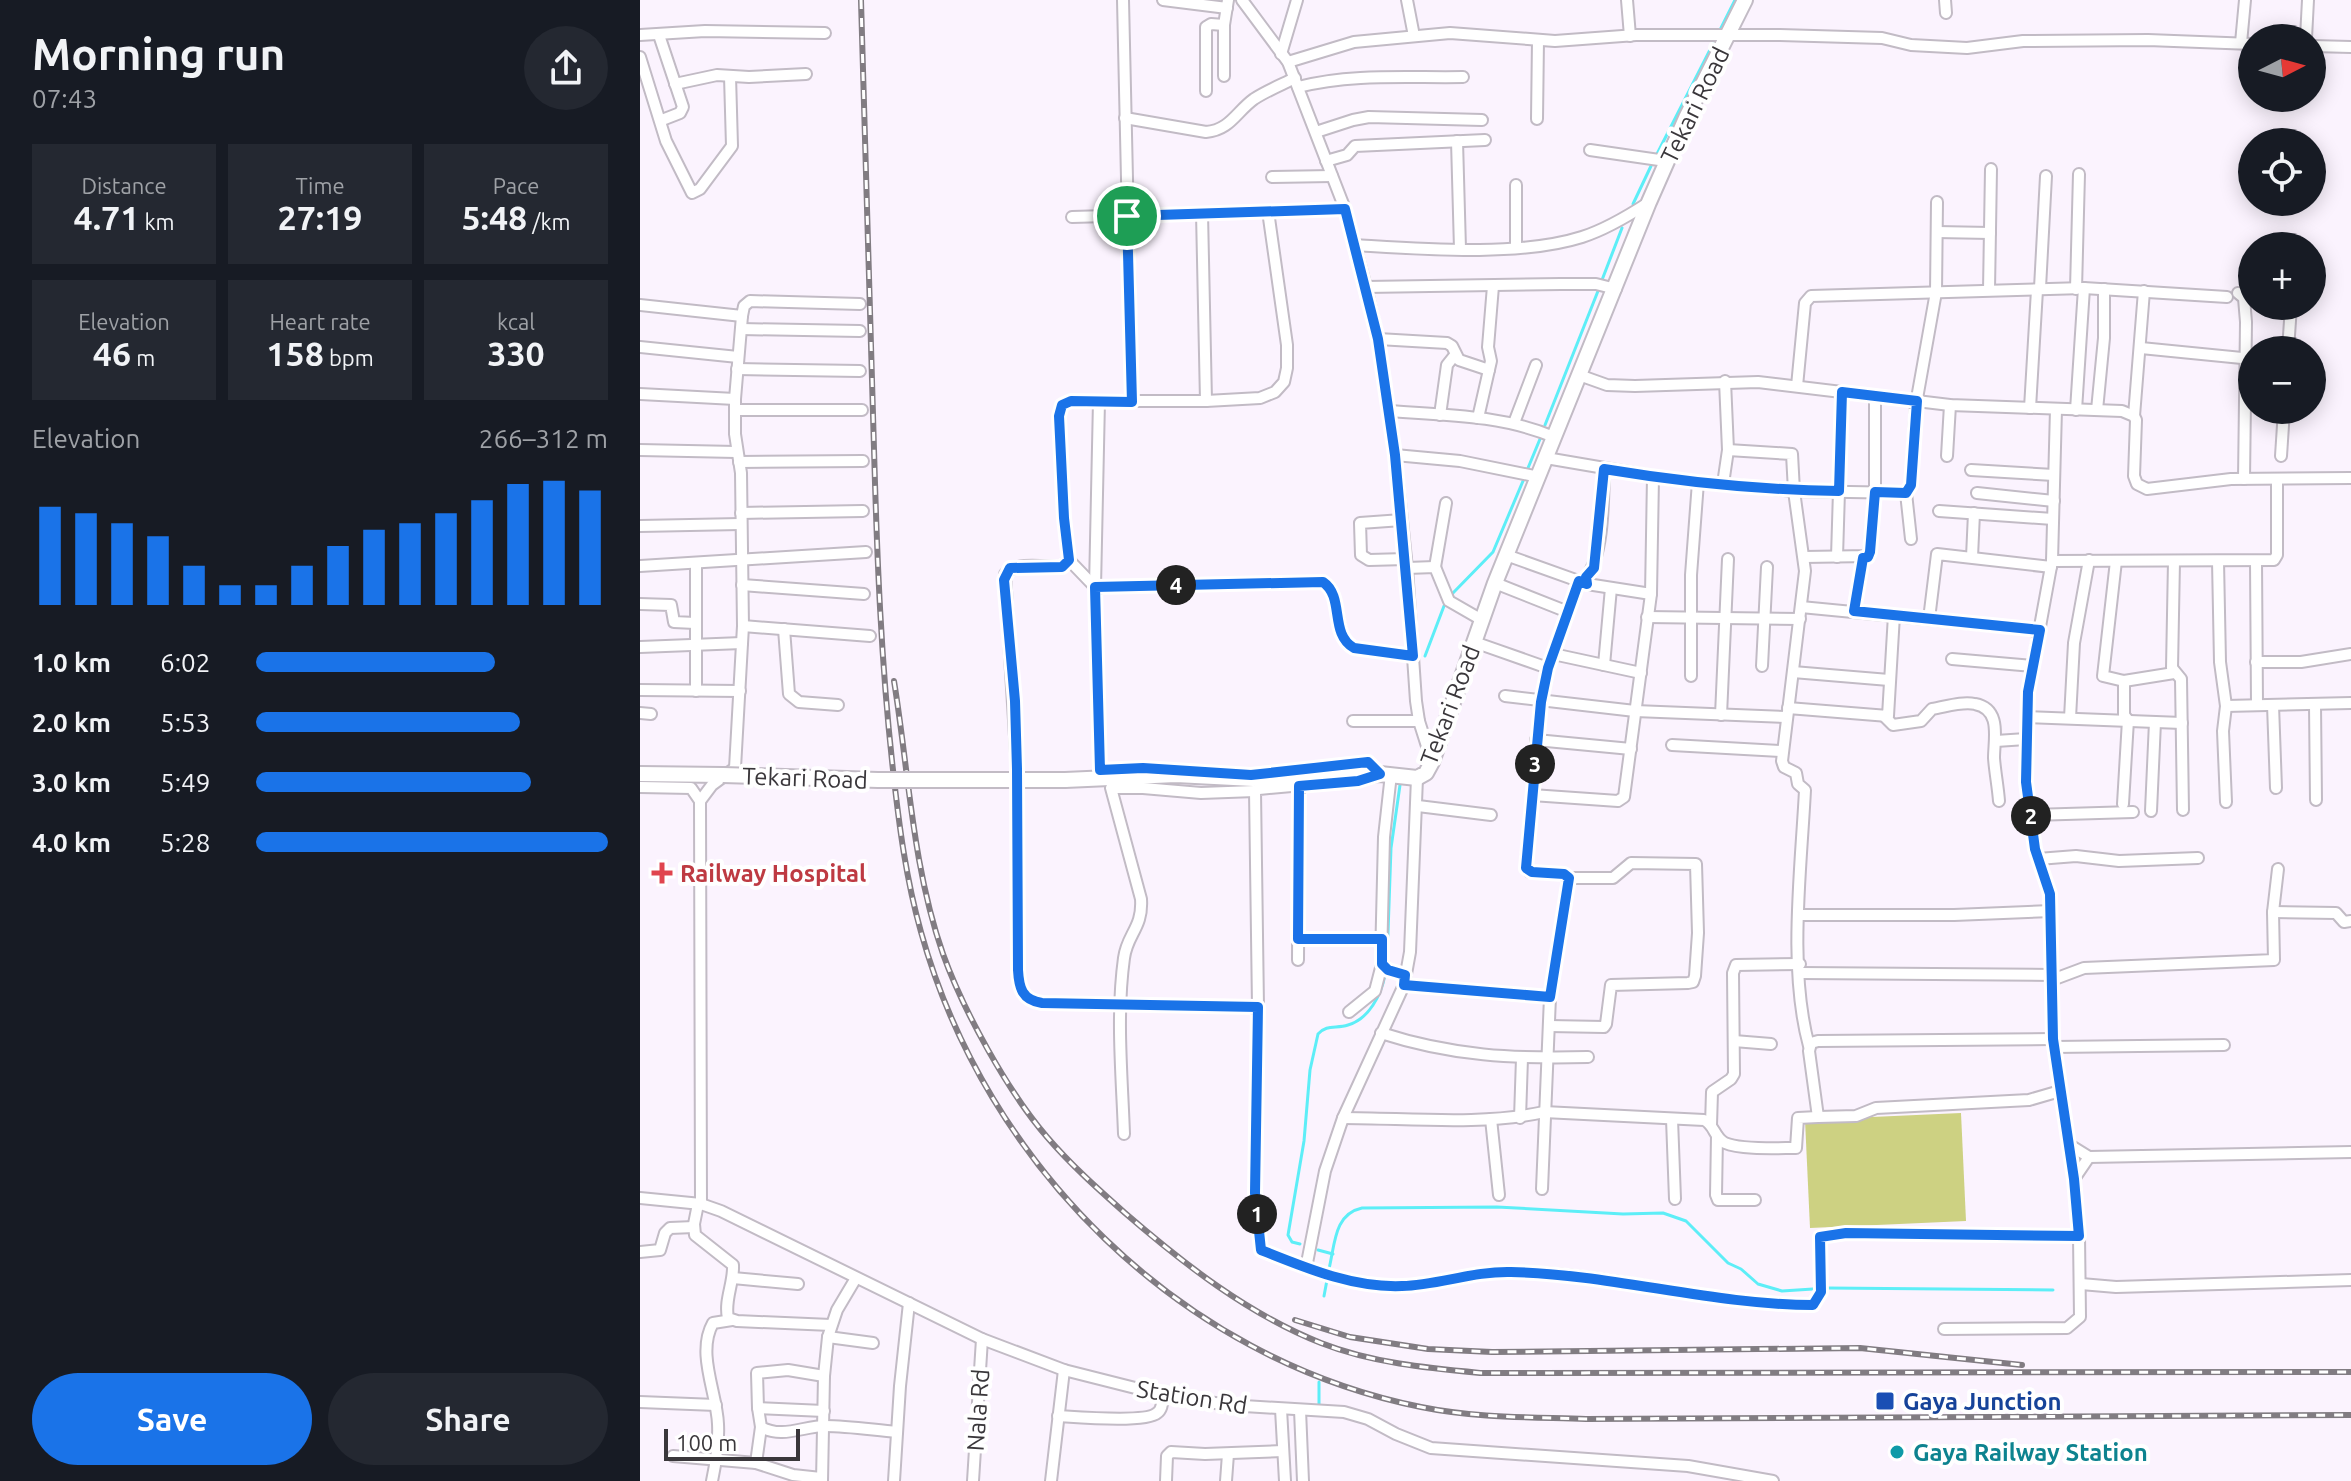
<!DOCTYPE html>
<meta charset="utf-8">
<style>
:root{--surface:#171b24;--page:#242831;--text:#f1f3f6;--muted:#9ea1a6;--accent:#1a73e8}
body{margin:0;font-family:Ubuntu,sans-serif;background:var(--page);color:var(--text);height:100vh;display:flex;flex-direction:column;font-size:30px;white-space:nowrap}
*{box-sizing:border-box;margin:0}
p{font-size:26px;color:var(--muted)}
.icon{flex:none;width:44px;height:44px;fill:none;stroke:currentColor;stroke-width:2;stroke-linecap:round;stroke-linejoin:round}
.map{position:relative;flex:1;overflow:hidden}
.sheet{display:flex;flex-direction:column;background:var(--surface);width:640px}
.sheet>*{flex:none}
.needle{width:52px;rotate:84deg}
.tools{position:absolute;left:1598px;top:24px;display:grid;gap:16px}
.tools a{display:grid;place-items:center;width:88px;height:88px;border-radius:50%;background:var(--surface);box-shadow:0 4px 20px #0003;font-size:40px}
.scale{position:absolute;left:24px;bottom:20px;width:136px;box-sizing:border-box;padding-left:8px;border:4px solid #3a373b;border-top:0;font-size:22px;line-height:28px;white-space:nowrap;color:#3a373b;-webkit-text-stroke:6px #fff;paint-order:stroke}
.pin{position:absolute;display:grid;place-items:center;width:68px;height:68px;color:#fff;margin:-34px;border:4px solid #fff;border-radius:50%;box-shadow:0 2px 8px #0007}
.km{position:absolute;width:40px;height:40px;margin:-20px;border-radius:50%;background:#222;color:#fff;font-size:22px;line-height:40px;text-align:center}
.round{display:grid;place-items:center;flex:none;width:84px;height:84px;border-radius:42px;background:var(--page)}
.overview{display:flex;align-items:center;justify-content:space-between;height:136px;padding:0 32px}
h1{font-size:44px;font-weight:700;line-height:60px}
.figures{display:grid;grid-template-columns:repeat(3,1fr);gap:12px;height:136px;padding:8px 32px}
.figures div{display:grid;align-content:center;border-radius:0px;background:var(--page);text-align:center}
.figures b{font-size:34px;font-weight:700}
.figures small{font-size:22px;font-weight:400}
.figures p{font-size:22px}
.chart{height:224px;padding:16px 32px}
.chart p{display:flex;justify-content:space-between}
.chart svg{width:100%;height:144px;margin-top:8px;stroke:var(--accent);stroke-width:6}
.cta{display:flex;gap:16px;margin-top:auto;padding:16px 32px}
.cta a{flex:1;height:92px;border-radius:48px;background:var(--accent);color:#fff;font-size:32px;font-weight:700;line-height:92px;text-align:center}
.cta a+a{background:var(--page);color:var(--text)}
ul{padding:0 32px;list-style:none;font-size:26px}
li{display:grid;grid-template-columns:128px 96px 1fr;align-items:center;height:60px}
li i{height:20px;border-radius:10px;background:var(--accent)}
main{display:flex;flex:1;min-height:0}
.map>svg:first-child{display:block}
.green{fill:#cdd182}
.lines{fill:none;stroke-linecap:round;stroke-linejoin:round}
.stream{stroke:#5deef7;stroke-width:3}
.minor-casing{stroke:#c2bbc5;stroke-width:14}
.highway-casing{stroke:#c2bbc5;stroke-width:18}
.minor{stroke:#fff;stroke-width:10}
.highway{stroke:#fff;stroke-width:14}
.rail-casing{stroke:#817c82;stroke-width:6}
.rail{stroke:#fff;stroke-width:3;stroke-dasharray:9;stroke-linecap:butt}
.highway-bridge-casing{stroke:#c2bbc5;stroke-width:18;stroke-linecap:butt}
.highway-bridge{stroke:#fff;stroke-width:14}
.route-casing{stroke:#fff;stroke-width:16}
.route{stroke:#1a73e8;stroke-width:10}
.health-dot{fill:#e0444e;stroke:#fff;stroke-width:3}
.transit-dot{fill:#1a4fb4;stroke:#fff;stroke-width:3}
.culture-dot{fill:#0f9aa8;stroke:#fff;stroke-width:3}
.labels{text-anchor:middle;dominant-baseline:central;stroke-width:8;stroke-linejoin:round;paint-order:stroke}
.street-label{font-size:24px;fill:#3a373b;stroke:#fff}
.health-label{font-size:24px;font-weight:bold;fill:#be3a42;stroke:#fff;text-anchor:start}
.transit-label{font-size:24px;font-weight:bold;fill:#164399;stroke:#fff;text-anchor:start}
.culture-label{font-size:24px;font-weight:bold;fill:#0d838f;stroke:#fff;text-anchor:start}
</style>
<main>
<section class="sheet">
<div class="overview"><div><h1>Morning run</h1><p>07:43</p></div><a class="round"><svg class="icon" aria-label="share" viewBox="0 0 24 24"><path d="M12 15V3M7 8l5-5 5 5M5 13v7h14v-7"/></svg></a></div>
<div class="figures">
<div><p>Distance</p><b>4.71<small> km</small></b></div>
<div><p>Time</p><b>27:19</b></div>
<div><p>Pace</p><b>5:48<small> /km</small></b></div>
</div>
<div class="figures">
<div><p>Elevation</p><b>46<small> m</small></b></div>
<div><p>Heart rate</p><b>158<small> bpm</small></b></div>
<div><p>kcal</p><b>330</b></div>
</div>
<div class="chart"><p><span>Elevation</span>266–312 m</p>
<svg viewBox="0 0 160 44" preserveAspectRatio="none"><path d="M5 44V14M15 44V16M25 44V19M35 44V23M45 44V32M55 44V38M65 44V38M75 44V32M85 44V26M95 44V21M105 44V19M115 44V16M125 44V12M135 44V7M145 44V6M155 44V9"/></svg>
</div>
<ul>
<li><b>1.0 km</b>6:02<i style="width:68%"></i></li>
<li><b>2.0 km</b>5:53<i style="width:75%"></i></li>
<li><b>3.0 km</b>5:49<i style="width:78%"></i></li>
<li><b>4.0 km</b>5:28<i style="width:100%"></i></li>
</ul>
<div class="cta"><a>Save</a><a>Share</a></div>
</section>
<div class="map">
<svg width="1711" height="1481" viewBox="0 0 1711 1481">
<rect width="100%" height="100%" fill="#fbf3fe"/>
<!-- green -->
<path class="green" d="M1321,1113L1326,1221L1170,1228L1165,1120Z"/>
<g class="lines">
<!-- stream -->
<g class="stream">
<path d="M1080,30L1095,0"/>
<path d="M1017,154L1074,42"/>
<path d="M993,204L1011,166"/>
<path d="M962,280L982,228"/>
<path d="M905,425L958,291"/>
<path d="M888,468L900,439"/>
<path d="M812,594L853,552L883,481"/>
<path d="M785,656L804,606"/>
<path d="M747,961L751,848L760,785"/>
<path d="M660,1244L652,1242L648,1235L664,1141L670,1070L678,1034C687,1024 696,1029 708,1025C729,1019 741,995 745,975"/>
<path d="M678,1250L693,1254"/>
<path d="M689,1269C695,1244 694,1214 722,1208L857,1207L983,1214L1023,1213L1046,1221L1088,1263L1101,1269L1118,1284L1142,1291L1173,1289"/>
<path d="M1187,1288L1413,1290"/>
<path d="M684,1296L687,1280"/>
<path d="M679,1382V1404"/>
</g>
<defs>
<g id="minor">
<path d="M483,0L492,402"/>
<path d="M523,0L587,8"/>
<path d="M602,0L648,62L705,209L726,287L738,339L755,455L767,568L776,701L779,721L792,762"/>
<path d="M767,0L774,36"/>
<path d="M987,0L990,36"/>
<path d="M1305,0L1306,13"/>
<path d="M0,35L65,31L185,33"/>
<path d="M19,35L43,107L40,113L22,120"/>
<path d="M1666,38L1668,0"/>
<path d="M1601,43L1605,0"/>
<path d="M1672,46L1711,47"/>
<path d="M641,54L657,0"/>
<path d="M0,57L26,141L52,193L60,189L92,146L90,76"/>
<path d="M648,62L714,42L810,33L915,41L996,35H1140L1242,38L1271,45L1327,48L1383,41L1508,40L1612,44"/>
<path d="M584,76V25L588,0"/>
<path d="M35,84L77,75L109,77L166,74"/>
<path d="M658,87C712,73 769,78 823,77"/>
<path d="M566,91V27L571,24L584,25"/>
<path d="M485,118L566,132C590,130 596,112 614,99C626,91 641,85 655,78"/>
<path d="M897,119L898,40"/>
<path d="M676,132L713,120L729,117L842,120"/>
<path d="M817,141L820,249"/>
<path d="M950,150L1026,161"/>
<path d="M686,161L707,155L715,146L845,140"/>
<path d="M632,177L692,176"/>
<path d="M876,185V247"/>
<path d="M628,211L647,345V368L644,382L635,392L620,398L566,401H431L422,405L419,416L424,518L429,560L422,567C405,567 377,561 365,574L377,769L378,970C379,988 382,1000 402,1003L618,1007L615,791L619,789L718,780"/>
<path d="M562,213L566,401"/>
<path d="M432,217L705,209"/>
<path d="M1297,232L1350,233"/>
<path d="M715,245C782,249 879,257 942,237C964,230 988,216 1008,203"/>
<path d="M726,287L921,284H956L976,289"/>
<path d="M1436,289L1439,174"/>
<path d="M1349,290L1351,169"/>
<path d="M1598,293L1604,298L1606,322L1604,479"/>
<path d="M0,305L102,316L104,306L110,301L220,304"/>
<path d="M101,329L220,331"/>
<path d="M738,339L807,343L812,346L819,360L849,370"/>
<path d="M0,347L98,357"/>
<path d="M1501,348L1612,359"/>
<path d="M1648,350L1651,306"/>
<path d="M97,369L220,371"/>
<path d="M939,375L967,385L995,386L1118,382L1310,405L1482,411L1494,416L1496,420L1494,476L1497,484L1507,489L1591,479L1711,478"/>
<path d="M1157,386L1165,303L1171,296L1444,288L1587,297"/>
<path d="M0,394L95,399"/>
<path d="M459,401L455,587L460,770L529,769"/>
<path d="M1390,408L1397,290L1400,288L1406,176"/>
<path d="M1416,409L1412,561L1388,692L1386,782L1395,849L1410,894L1413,1039L1434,1179"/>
<path d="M95,410H222"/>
<path d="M1436,410L1444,288"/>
<path d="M1457,410L1464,338V289"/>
<path d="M749,411C805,415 862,415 914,437"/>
<path d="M800,415L807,365L815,355"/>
<path d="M1494,416L1504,291"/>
<path d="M838,418L851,361L848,347L853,286"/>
<path d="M874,423L896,365"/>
<path d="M0,450L96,452"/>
<path d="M1088,450L1152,454L1154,491L1165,571L1142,761L1144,767L1156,773L1158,784L1165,790C1161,870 1148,969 1169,1046"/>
<path d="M755,455L820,461L899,477"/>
<path d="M1307,456L1310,405"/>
<path d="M1641,456L1644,410"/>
<path d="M906,458L1029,479L1154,491L1266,493L1271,539"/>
<path d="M99,462L223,461"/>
<path d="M1331,470L1414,475"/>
<path d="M1083,484L1088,450L1085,381"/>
<path d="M1266,493L1271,485L1276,404L1296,292L1297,202"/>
<path d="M1337,493L1414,501"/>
<path d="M1299,511L1413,519"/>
<path d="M101,513L223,511"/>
<path d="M762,520L720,523L721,555L729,560L766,559"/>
<path d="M0,526L100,524"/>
<path d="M866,555L947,584L1011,594"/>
<path d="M1164,557L1229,556L1235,492V396"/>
<path d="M1197,557L1202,392"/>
<path d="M1332,557L1334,513"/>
<path d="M429,560L455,587L683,582C705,596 690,634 714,648L773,656"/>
<path d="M1412,561L1634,560L1637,555V479"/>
<path d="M1476,561L1463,676L1484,681L1534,673"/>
<path d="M1534,561L1532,668L1541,679L1543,810"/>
<path d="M1578,561L1580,662L1586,706L1583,731L1586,802"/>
<path d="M1616,561L1617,705"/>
<path d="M0,566L226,552"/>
<path d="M795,567L806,503"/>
<path d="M767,568L795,567L809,601L842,620"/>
<path d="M855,583L928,612"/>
<path d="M947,584L946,577C964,556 963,498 964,469"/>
<path d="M102,585L224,594"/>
<path d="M0,604L31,605L34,622L55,623"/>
<path d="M1161,607L1400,630"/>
<path d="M1214,611L1223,558"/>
<path d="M1007,617L1160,619"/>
<path d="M1289,619L1297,554L1411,567"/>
<path d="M103,626L230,636"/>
<path d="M144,629L149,694L159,702L198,705"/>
<path d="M834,642L908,668"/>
<path d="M0,647L102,643"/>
<path d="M913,654L1001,673"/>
<path d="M1312,659L1393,666"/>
<path d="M1616,662H1661L1711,654"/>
<path d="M964,665L971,588"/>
<path d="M1122,666L1127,567"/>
<path d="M1153,672L1249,680"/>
<path d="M1051,676V575L1058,482"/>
<path d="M0,690L100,691"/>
<path d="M56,691V563"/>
<path d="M865,696L995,711L1147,717"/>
<path d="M1633,705L1636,788"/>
<path d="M1675,705L1676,800"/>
<path d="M1586,706L1711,703"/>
<path d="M1148,708L1248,716L1254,615"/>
<path d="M0,713L11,714"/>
<path d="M1081,715L1088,559"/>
<path d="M1245,717L1253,725L1281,721L1292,709C1305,707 1322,701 1335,704C1362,709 1354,739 1354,758C1355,772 1358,787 1359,801"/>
<path d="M1388,717L1542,723"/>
<path d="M1430,718L1434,643L1449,560"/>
<path d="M713,721H779"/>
<path d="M896,740L991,749"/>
<path d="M1356,741L1386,739"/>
<path d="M1032,745L1142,751"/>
<path d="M641,772L728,762L740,774L737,775"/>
<path d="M751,774L744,837L741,960L748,970L765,975"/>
<path d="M0,787L51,788L60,801L61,1204"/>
<path d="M892,795L978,801L984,797L1011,594L1013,477"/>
<path d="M60,801L72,785L95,768L103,626L101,473L95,434V399L102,316"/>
<path d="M1483,804L1488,720L1484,715V681"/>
<path d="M778,806L851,815"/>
<path d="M1511,811L1515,722"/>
<path d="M1391,815L1493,812"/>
<path d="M1398,859L1436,856L1479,861L1558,858"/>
<path d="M1633,912L1696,913L1704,922L1711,921"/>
<path d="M1159,915H1314L1411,911"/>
<path d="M658,939H742"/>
<path d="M658,960L659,786"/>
<path d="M1160,973L1412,975"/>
<path d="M1412,980L1444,968L1634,960L1633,912L1638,869"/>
<path d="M764,985L910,997"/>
<path d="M618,1007L615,1193L621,1250C666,1268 713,1288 762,1286C798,1285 834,1271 871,1272C972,1273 1074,1305 1173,1305L1181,1292L1180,1237L1206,1233L1439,1236"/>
<path d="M709,1012L735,991L742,964"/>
<path d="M909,1026L964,1027L966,1024L971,985L1048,983L1053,982L1055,976L1058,933L1056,864L991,863L973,878H929"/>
<path d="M741,1033C812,1056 874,1059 948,1057"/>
<path d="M1413,1039L1178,1041L1171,1043L1169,1051L1178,1117L1216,1116L1236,1108L1389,1100L1420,1091"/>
<path d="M1094,1041L1131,1044"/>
<path d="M1414,1047L1584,1045"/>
<path d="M703,1118C768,1118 841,1126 904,1112L1064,1120C1075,1125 1074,1138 1085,1143C1101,1150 1138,1148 1156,1148L1158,1118L1178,1117"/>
<path d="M880,1118L882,1058"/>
<path d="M851,1119L859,1195"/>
<path d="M1032,1119L1035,1199"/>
<path d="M1071,1125L1072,1092L1091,1079L1094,1074L1093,973L1096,965L1160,964"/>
<path d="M484,1134C482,1076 476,1016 484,958C487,934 503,928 501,899L471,788H503L561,793L615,791"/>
<path d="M1077,1136L1076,1195L1078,1200H1115"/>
<path d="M1428,1144L1449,1157L1711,1152"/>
<path d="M902,1189L910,997L929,878L924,874L890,872L886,864L901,702L908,668L939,581"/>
<path d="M0,1198L61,1204L81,1211L342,1339L424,1370L523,1395L588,1405L704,1412L728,1419L756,1434L791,1448L1048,1466L1133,1481"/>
<path d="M58,1204L54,1224L55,1235L93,1265C94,1283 84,1300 88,1318L97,1321L191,1325"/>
<path d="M0,1252L20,1250L25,1233L30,1228L54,1227"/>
<path d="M666,1268L685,1171L703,1118L764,985L770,952L777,778"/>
<path d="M93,1278L158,1284"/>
<path d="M1441,1284L1476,1287L1711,1280"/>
<path d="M1304,1329L1427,1328L1440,1317L1439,1236L1434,1179L1449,1157"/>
<path d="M188,1337L233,1343"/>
<path d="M184,1376L148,1370L117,1373L118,1408L121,1427C142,1439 164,1426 185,1426C209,1426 233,1430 257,1432"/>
<path d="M0,1402L76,1405"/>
<path d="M118,1408L184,1411"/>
<path d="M641,1409L645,1481"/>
<path d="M660,1410L663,1481"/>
<path d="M418,1416C436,1417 506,1423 517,1413C523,1409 522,1401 523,1395"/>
<path d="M33,1456L116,1463L153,1475L181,1478"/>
<path d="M116,1463L121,1427"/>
<path d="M72,1481C76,1462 79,1443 78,1424C77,1393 56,1353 73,1323L92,1320"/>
<path d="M182,1481L184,1376L188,1337L197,1310L216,1278"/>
<path d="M254,1481L260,1386L269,1303"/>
<path d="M333,1481L342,1339"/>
<path d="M411,1481L424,1370"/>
<path d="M526,1481L527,1456L531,1452L565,1454L643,1451"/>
<path d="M586,1481L588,1454"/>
</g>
<g id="highway">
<path d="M0,774L83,775"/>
<path d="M425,780L536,775L613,779L740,774L777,778L786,773L792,762L855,583L1009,202L1046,118L1105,0"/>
</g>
</defs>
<!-- minor casing -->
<use href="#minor" class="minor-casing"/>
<!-- highway casing -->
<use href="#highway" class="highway-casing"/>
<!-- minor -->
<use href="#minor" class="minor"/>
<!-- highway -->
<use href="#highway" class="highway"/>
<defs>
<g id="rail">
<path d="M221,0C225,150 230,300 234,449C237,557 241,663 253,770C259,825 266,879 281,932C346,1166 541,1359 781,1407C835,1418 891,1417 946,1419L1711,1415"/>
<path d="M254,681C269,773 272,865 303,954C323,1010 368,1092 407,1137C431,1165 458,1189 485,1213C544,1264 608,1314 681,1343C732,1363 787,1368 841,1373L1711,1372"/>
<path d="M655,1320L710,1337L788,1349L852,1352L1220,1348L1382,1365"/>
</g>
</defs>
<!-- rail casing -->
<use href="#rail" class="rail-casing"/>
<!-- rail -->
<use href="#rail" class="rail"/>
<defs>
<path id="highway-bridge" d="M83,775L238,780H425"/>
</defs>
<!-- highway-bridge casing -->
<use href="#highway-bridge" class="highway-bridge-casing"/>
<!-- highway-bridge -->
<use href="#highway-bridge" class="highway-bridge"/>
</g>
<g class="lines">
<defs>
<path id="route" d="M705,209L738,339L755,455L773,656L714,648C689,634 705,597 683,582L455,587L460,770L503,768L611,775L728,762L740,774L718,781L659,786L658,939H742V964L748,970L765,975L764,985L910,997L929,878L924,874L892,872L886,868L901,702L908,668L939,581L947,584L946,577L954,568L964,469C1042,482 1120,490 1199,491L1202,392L1277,401L1271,485L1266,493L1235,492L1230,552L1228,557L1223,558L1214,611L1400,630L1388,692L1386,782L1395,849L1410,894L1413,1039L1434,1179L1439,1236L1206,1233L1180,1237L1181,1292L1173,1305C1074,1305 971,1274 871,1272C834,1271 798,1285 762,1286C713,1288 666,1268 621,1250L615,1193L618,1007L402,1003C382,1000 379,988 378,970L377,769L375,701L364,580L370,568L422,567L429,560L424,518L419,416L422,405L431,401L492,402L487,216Z"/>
</defs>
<!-- route casing -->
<use href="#route" class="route-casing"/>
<!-- route -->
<use href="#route" class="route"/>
</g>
<!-- markers -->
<path class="health-dot" d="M18 861h8v8h8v8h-8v8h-8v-8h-8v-8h8z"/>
<rect class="transit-dot" x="1235" y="1391" width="20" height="20" rx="4"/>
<circle class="culture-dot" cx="1257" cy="1452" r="8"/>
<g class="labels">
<!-- street labels -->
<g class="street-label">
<text transform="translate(1055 105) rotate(-64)">Tekari Road</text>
<text transform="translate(810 705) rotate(-69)">Tekari Road</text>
<text transform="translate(165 778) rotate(2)">Tekari Road</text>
<text transform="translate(552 1397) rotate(9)">Station Rd</text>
<text transform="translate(338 1410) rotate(-86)">Nala Rd</text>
</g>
<!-- health labels -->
<g class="health-label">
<text x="40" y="873">Railway Hospital</text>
</g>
<!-- transit labels -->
<g class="transit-label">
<text x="1263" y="1401">Gaya Junction</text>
</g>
<!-- culture labels -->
<g class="culture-label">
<text x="1273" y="1452">Gaya Railway Station</text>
</g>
</g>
</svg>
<div class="tools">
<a><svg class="needle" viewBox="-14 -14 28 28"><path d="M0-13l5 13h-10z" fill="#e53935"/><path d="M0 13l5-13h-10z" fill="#9ea1a6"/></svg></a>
<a><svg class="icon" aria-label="locate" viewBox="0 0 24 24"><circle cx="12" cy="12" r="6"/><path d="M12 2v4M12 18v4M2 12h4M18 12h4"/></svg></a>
<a>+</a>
<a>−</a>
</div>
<div class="scale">100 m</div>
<div class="pin" style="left:487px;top:216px;background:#1e9e55"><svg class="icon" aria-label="arrive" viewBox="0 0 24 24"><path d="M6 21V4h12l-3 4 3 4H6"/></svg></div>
<b class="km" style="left:617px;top:1214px">1</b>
<b class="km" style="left:1391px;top:816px">2</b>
<b class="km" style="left:895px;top:764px">3</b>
<b class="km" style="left:536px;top:585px">4</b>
</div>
</main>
